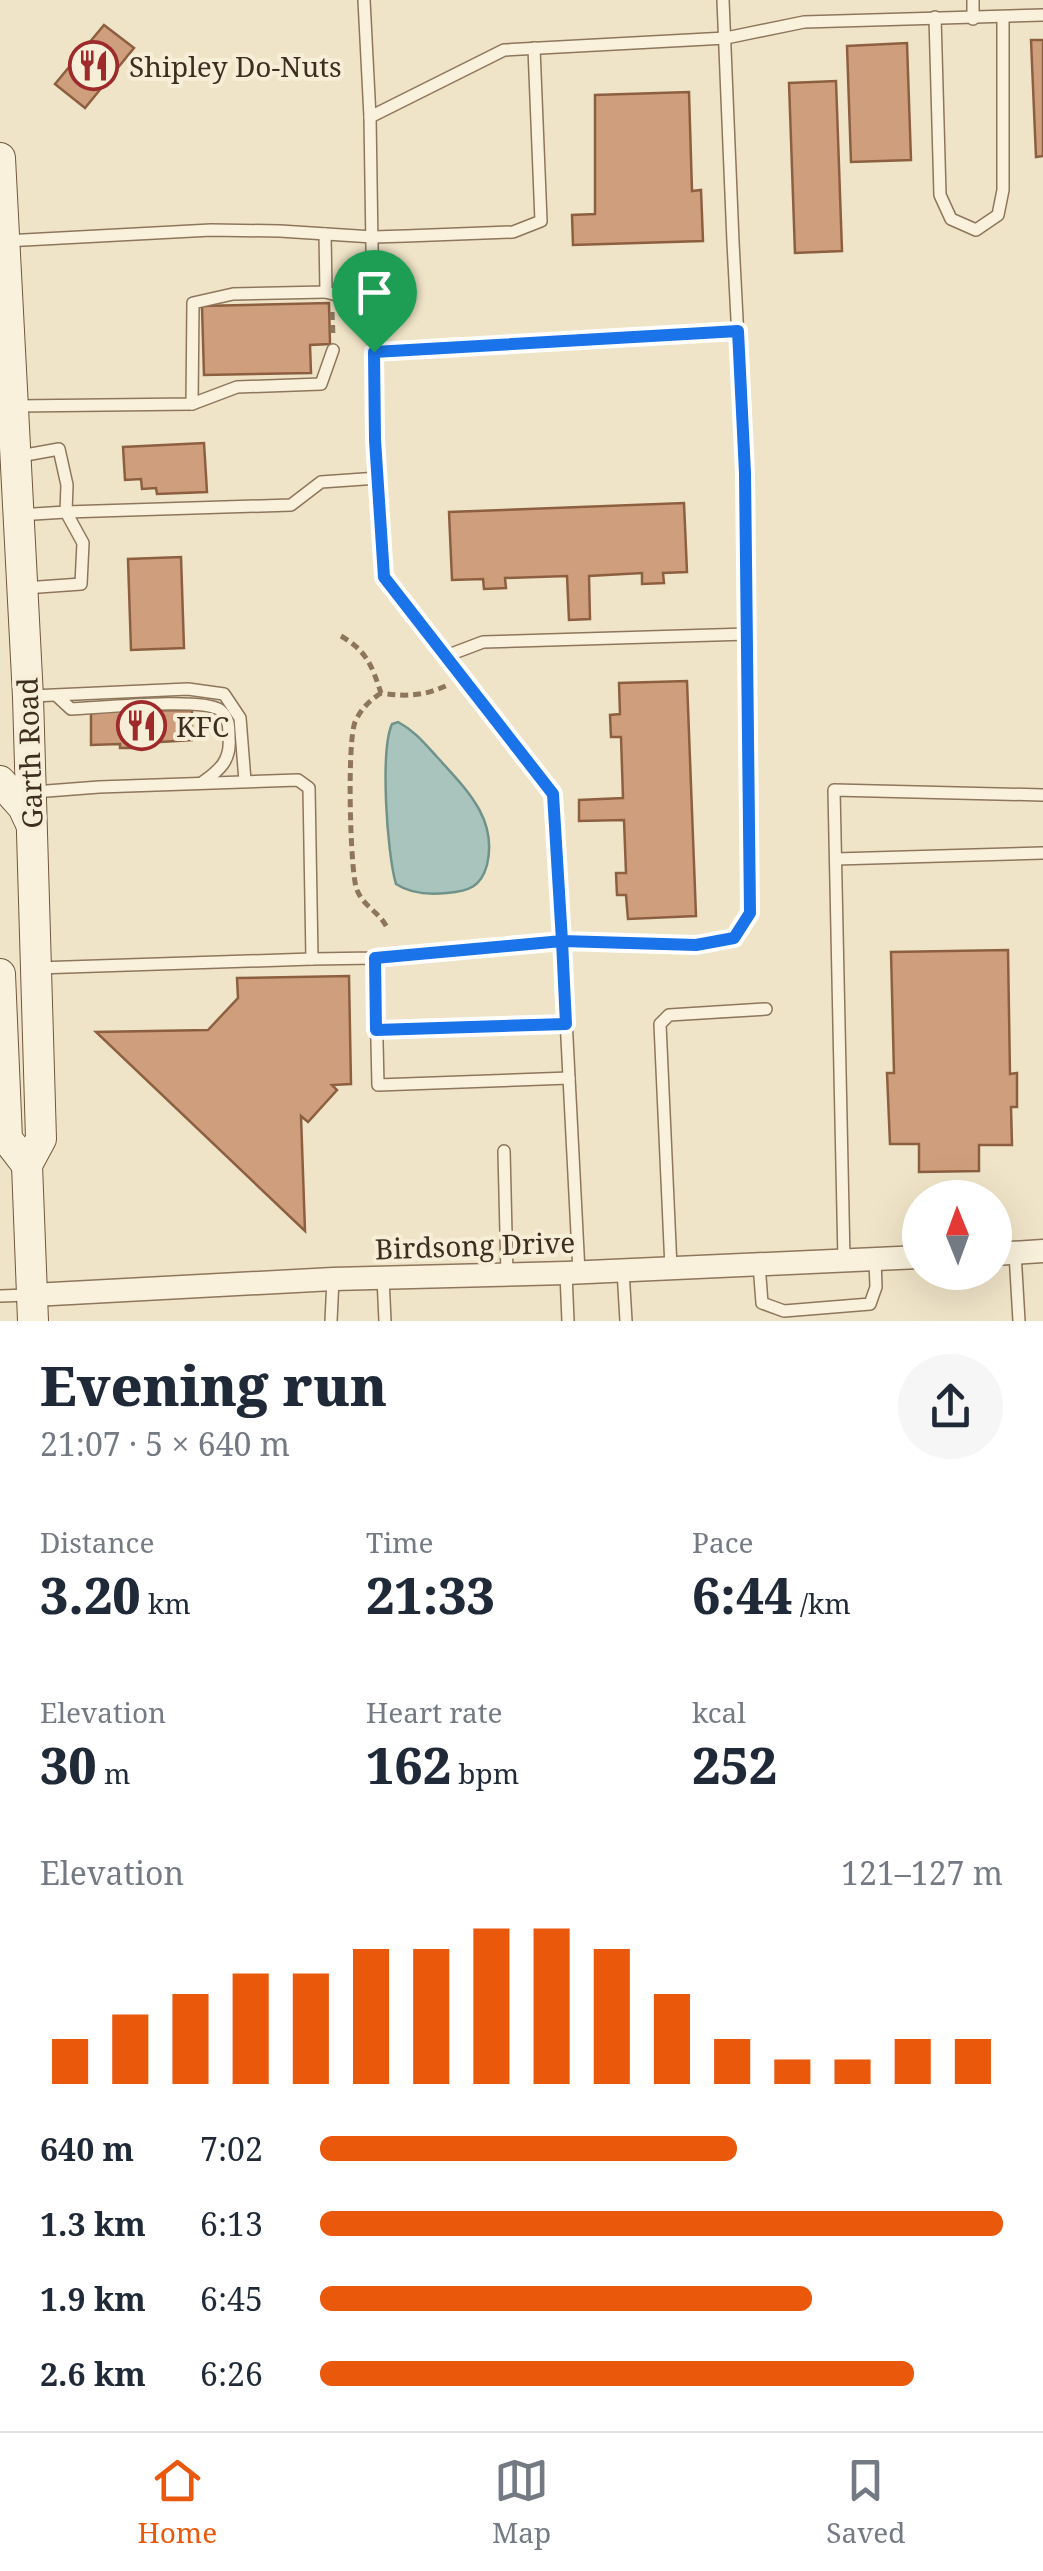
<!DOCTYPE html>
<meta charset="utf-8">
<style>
:root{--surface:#fff;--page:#f6f6f7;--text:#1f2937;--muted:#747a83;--line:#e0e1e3;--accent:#ea580c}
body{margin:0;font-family:"Noto Serif",serif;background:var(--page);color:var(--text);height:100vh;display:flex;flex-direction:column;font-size:38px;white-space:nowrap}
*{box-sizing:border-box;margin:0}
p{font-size:32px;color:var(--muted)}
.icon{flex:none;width:55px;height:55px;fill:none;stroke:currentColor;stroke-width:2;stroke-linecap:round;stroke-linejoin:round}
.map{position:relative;height:1321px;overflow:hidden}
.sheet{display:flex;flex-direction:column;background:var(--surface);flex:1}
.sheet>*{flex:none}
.needle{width:65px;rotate:359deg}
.tools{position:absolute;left:902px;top:1180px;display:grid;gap:20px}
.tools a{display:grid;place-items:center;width:110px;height:110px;border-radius:50%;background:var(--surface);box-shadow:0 10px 40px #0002;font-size:50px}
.pin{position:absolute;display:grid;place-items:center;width:85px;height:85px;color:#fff;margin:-102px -42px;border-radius:50% 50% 50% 0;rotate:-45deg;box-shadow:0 0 10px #0007}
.pin .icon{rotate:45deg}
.round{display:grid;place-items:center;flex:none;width:105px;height:105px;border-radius:52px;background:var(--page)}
.head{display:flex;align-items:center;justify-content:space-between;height:170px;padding:0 40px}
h1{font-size:55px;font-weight:800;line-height:75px}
.figures{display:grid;grid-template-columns:repeat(3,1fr);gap:15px;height:170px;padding:10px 40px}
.figures div{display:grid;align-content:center}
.figures b{font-size:50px;font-weight:800}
.figures small{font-size:28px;font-weight:400}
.figures p{font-size:28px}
.chart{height:280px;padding:20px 40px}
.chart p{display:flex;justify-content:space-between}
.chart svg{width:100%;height:180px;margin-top:10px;stroke:var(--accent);stroke-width:6}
ul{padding:0 40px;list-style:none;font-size:32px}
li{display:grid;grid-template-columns:160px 120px 1fr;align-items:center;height:75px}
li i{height:25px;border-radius:12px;background:var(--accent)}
.tab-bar{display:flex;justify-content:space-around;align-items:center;height:140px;border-top:2px solid var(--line);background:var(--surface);font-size:28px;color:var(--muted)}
.tab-bar a{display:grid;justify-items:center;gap:5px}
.tab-bar .active{color:var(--accent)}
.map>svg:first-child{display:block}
.water{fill:#a9c4bc;stroke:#6f938a;stroke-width:2.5}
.building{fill:#cf9f7d;stroke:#8d5f41;stroke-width:2.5}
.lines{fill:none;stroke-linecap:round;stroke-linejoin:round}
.lane-casing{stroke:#8d765c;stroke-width:14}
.street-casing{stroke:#8d765c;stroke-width:25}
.secondary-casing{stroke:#6f573f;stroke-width:32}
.path{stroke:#8d765c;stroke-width:5;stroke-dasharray:8 5;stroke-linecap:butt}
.lane{stroke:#faf1dc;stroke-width:11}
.street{stroke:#faf1dc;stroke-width:22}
.secondary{stroke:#faf1dc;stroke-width:30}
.route-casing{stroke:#fff;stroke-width:20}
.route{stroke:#1a73e8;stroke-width:12}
.labels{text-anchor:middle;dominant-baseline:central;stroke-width:8;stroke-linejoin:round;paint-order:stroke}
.poi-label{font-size:28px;fill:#3d2e20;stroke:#f7eed8;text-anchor:start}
.street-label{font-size:28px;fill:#3d2e20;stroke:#f7eed8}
</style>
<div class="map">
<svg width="1043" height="1321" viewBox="0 0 1043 1321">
<rect width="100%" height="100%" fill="#f0e4c8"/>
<!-- water -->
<path class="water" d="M398,722C415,731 425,744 438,758C466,789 498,819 487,865C481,887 469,891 447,893C428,895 411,894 396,884C387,854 380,751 392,724Z"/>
<!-- building -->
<g class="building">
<path d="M104,25L134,48L85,108L55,84Z"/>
<path d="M1031,40H1043V156L1036,157Z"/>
<path d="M907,43L911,160L851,162L847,46Z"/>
<path d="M836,81L842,251L795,253L789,83Z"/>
<path d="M689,92L692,191L701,190L703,241L573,245L572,215L595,214V95Z"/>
<path d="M329,303L330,344L310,345L311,373L204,375L202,306Z"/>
<path d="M204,443L207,492L157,494L156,488L142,489L141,479L125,480L123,447Z"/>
<path d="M684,503L687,572L663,573L664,583L642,584V573L589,576L590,619L569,620L567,576L505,578L506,588L484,589L483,579L452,580L449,512Z"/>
<path d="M181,557L184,648L131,650L128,559Z"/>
<path d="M687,681L696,916L628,919L626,895H617L616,873H626L624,820L579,821V800L623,798L621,737H611L610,715L620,714L619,683Z"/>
<path d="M192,710V740L144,743V745H135V748H120V744L91,745V711Z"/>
<path d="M1008,950L1010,1074L1017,1073V1107H1011L1012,1145H979V1171L919,1172V1144H890L887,1073H894L891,952Z"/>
<path d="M349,976L351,1084L332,1085L337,1090L308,1122L301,1116L305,1231L96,1032L208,1030L238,998L237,978Z"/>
</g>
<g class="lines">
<defs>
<g id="lane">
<path d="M364,0L370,117L375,440L384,577L553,794L562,941L696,945L734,937L750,913L745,473L733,242L723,0"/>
<path d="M973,0V19"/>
<path d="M935,17L940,195L951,219L976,230L998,215L1003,190V17"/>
<path d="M370,117L504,50L726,38L804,22L1043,15"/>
<path d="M5,241L211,230L280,231L373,237L406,236L513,232L541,221L534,48"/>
<path d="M326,292L347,298L374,297"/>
<path d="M375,353L738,331"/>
<path d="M192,404L237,387L321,384L333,350"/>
<path d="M17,406L192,404L193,303L233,294L326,292L325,234"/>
<path d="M18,515L66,512L67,485L59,449L20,456"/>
<path d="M25,588L81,584L83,543L66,512L291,505L321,482L378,478"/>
<path d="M446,656L483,642L747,634"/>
<path d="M32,696L188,689L224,694L240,718L245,781"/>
<path d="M57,696L71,709C97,708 203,697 220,710C229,717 229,727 229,738C231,760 220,770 203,782"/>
<path d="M34,792L99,787L298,780L309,788L312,959L375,958L562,941L579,1272"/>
<path d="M836,859L1043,853"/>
<path d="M375,958L378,1085L569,1078"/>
<path d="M37,968L312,959"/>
<path d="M376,1031L566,1024"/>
<path d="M504,1151L507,1275"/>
<path d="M1015,1253L1019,1321"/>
<path d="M844,1260L834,790L1043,795"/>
<path d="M759,1264L762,1303L784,1311L870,1304L876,1287L875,1259"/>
<path d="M671,1268L660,1024L669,1015L766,1009"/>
<path d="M623,1270L626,1321"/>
<path d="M566,1273L568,1321"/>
<path d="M383,1278L385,1321"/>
<path d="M0,1296L28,1295"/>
<path d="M331,1321L333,1279"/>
</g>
<g id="street">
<path d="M995,1254L1043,1251"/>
<path d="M33,1295L333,1279L566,1273L920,1257"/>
</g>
<g id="secondary">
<path d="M0,158L28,697L41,1139L27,1165L33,1321"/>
<path d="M0,781L23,807L31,824"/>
<path d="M0,974L7,1139L27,1165"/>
</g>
</defs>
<!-- lane casing -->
<use href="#lane" class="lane-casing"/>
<!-- street casing -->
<use href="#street" class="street-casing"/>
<!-- secondary casing -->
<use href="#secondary" class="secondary-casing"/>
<!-- path -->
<g class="path">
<path d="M332,312L333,336"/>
<path d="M341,636C367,651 372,666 381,693C407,697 424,696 448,685"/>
<path d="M381,693C369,701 361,709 355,722C347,743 350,864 356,887C362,907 381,912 388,930"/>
</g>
<!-- lane -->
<use href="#lane" class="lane"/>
<!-- street -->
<use href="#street" class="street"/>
<!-- secondary -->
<use href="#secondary" class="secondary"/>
</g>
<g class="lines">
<defs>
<path id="route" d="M374,352L375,440L384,577L553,794L562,941L375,958L376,1030L566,1024L562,941L696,945L734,938L750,913L745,473L738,331L374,352"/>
</defs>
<!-- route casing -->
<use href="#route" class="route-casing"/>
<!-- route -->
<use href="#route" class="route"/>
</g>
<!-- icons -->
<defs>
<symbol id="restaurant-ring" viewBox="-11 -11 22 22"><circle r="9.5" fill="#f7eed8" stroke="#9e2a2b" stroke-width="1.5"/><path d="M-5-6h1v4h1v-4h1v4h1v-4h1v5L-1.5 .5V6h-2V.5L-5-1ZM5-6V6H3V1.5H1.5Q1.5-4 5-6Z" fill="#9e2a2b"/></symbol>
</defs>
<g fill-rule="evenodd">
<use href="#restaurant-ring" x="66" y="38" width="55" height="55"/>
<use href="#restaurant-ring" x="114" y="698" width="55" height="55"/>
</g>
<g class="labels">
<!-- poi labels -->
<g class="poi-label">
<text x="129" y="66">Shipley Do-Nuts</text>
<text x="176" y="726">KFC</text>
</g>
<!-- street labels -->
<g class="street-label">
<text transform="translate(29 753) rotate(-92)">Garth Road</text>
<text transform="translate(475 1245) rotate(-2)">Birdsong Drive</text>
</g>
</g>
</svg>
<div class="tools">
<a><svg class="needle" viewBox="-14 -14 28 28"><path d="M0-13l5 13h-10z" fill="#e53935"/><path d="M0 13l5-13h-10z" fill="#747a83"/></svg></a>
</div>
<div class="pin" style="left:374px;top:352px;background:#1e9e55"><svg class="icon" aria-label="arrive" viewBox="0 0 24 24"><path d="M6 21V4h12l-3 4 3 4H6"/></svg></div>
</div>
<section class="sheet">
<div class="head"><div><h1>Evening run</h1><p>21:07 · 5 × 640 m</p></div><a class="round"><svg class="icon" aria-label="share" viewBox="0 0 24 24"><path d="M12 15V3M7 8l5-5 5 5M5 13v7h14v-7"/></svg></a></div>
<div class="figures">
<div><p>Distance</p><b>3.20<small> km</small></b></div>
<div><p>Time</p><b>21:33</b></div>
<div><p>Pace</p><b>6:44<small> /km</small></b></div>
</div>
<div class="figures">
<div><p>Elevation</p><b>30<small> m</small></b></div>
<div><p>Heart rate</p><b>162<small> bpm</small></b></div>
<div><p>kcal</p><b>252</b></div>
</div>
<div class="chart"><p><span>Elevation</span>121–127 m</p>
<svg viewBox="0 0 160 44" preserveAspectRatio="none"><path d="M5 44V33M15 44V27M25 44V22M35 44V17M45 44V17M55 44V11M65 44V11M75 44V6M85 44V6M95 44V11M105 44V22M115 44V33M125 44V38M135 44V38M145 44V33M155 44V33"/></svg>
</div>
<ul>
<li><b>640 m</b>7:02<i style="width:61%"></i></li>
<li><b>1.3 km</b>6:13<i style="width:100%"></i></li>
<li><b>1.9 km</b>6:45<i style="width:72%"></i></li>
<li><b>2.6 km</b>6:26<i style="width:87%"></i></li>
</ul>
</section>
<nav class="tab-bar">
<a class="active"><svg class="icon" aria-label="home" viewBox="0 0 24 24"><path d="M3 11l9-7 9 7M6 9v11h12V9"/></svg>Home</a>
<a><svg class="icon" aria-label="map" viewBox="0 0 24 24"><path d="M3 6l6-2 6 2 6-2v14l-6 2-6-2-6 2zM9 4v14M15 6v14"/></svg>Map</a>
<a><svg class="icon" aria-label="saved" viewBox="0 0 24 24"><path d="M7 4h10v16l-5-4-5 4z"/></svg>Saved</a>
</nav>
